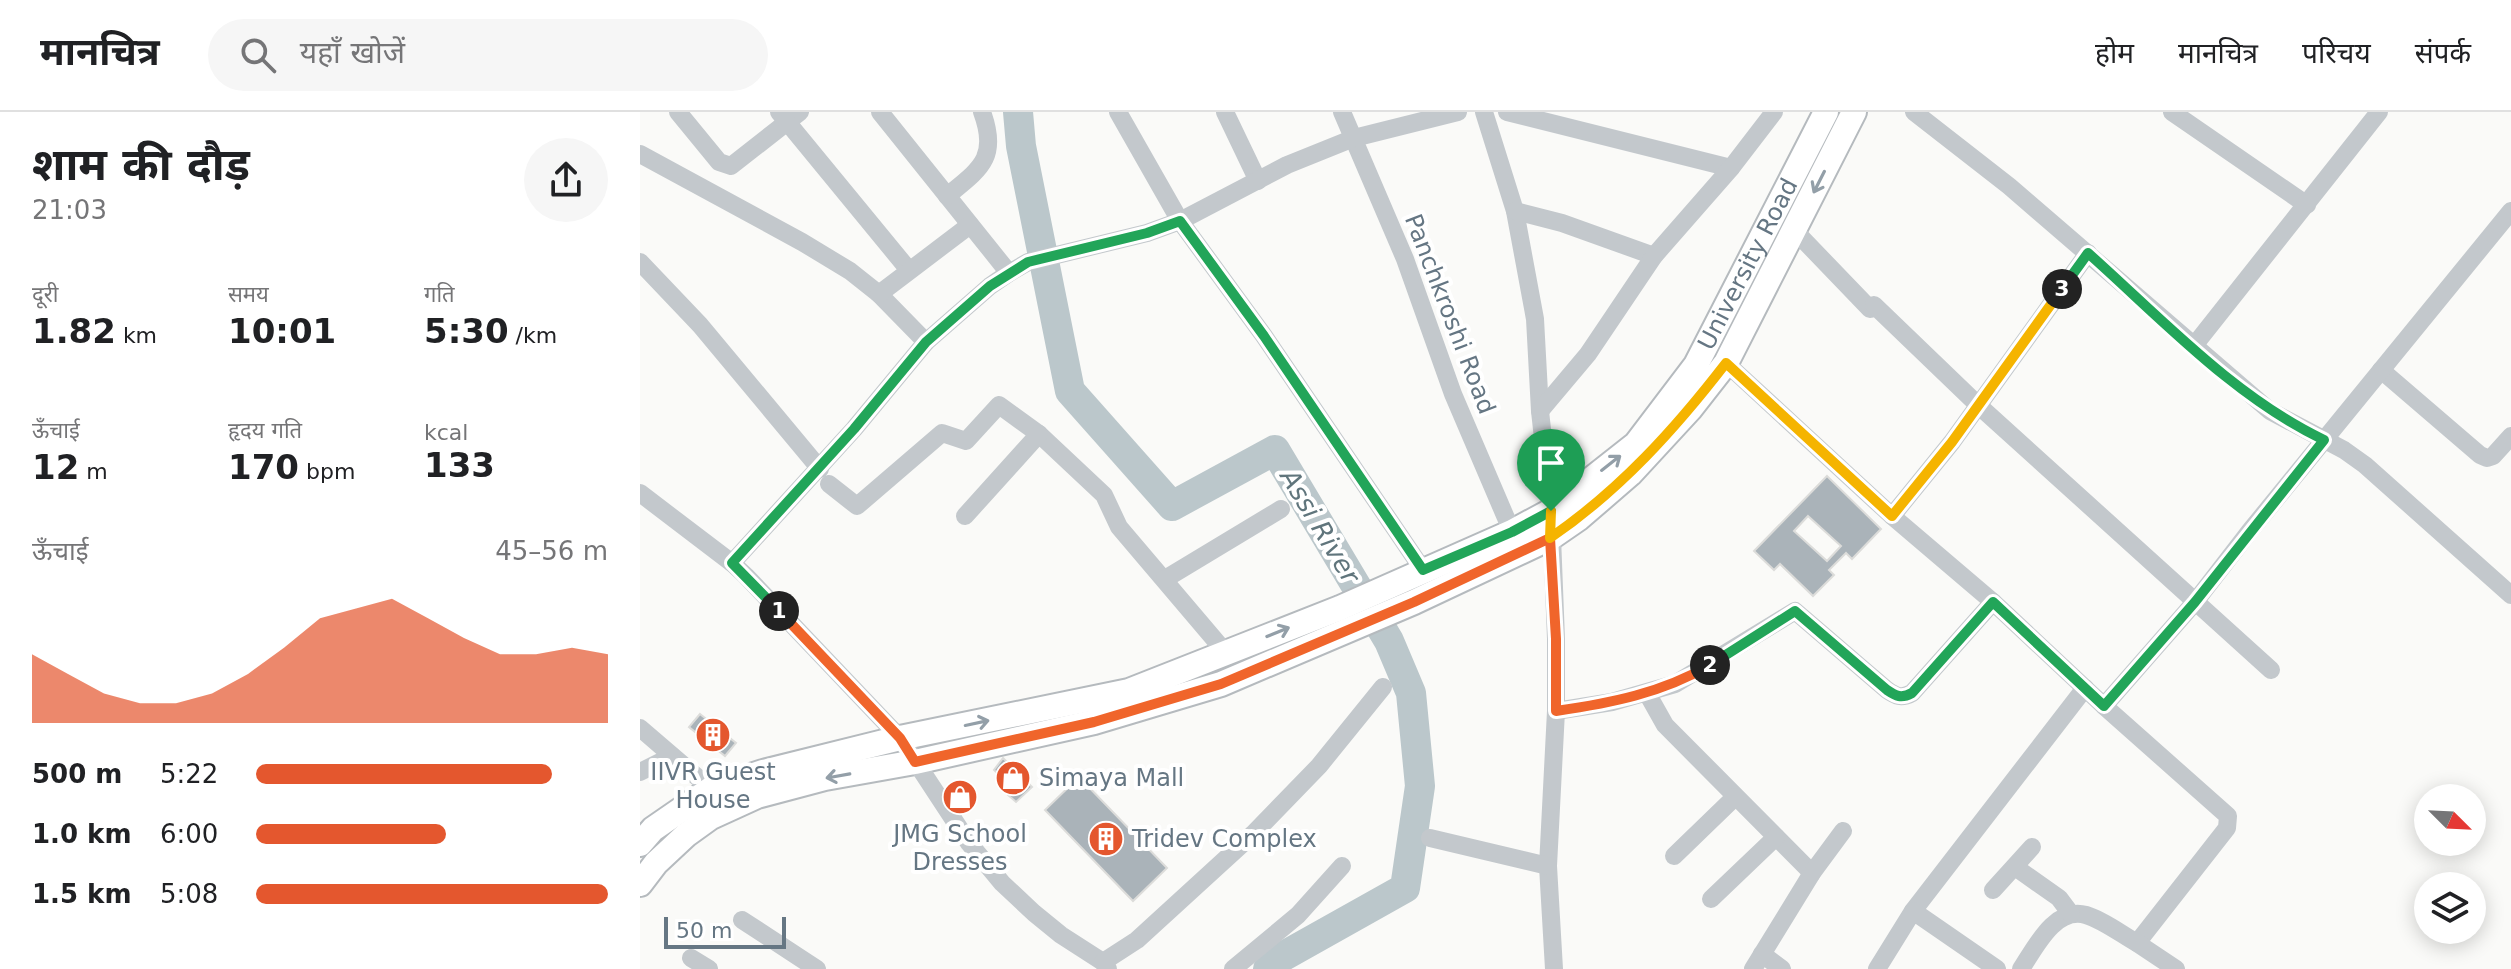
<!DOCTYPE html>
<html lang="hi">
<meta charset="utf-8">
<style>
:root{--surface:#fff;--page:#f6f6f6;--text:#202124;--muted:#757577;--line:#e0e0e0;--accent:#e4572e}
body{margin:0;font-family:"DejaVu Sans","Noto Sans Devanagari",sans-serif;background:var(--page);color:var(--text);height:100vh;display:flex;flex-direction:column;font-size:30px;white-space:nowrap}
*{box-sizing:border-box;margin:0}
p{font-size:26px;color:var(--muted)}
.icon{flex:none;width:44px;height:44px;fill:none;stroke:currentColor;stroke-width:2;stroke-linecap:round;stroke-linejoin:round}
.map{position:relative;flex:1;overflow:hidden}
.side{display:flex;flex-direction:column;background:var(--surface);width:640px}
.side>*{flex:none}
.needle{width:52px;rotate:114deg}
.controls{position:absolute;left:1774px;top:672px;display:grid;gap:16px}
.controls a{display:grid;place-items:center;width:72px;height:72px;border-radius:50%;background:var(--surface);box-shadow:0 4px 20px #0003;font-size:40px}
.scale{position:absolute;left:24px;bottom:20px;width:122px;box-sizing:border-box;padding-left:8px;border:4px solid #657683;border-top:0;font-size:22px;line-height:28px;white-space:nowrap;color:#657683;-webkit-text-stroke:6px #fff;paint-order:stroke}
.pin{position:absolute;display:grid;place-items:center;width:68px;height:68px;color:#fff;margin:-82px -34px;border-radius:50% 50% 50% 0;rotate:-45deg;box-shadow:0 0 8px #0007}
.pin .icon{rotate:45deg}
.km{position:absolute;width:40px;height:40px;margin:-20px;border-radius:50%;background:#222;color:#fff;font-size:22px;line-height:40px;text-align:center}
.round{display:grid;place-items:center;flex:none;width:84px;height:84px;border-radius:42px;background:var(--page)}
.summary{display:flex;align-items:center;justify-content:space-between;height:136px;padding:0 32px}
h1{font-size:44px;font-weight:700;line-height:60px}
.metrics{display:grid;grid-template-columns:repeat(3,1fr);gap:12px;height:136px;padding:8px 32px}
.metrics div{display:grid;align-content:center}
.metrics b{font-size:34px;font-weight:700}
.metrics small{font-size:22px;font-weight:400}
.metrics p{font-size:22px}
.chart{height:224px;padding:16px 32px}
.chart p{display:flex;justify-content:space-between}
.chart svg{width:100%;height:144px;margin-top:8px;fill:var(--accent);opacity:.7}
ul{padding:0 32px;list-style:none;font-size:26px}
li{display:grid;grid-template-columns:128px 96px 1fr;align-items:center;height:60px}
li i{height:20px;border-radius:10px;background:var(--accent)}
header{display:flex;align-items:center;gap:48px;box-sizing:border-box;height:112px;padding:0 40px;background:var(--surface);border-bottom:2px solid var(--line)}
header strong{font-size:38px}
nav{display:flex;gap:44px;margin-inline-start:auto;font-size:28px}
.search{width:560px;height:72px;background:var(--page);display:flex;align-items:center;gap:20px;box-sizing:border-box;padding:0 28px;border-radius:44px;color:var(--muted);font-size:30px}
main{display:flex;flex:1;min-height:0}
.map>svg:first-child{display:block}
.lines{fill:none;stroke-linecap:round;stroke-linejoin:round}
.river{stroke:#bbc7cb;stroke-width:30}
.building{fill:#aab3b9;stroke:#dcdcda;stroke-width:2;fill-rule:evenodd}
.major-casing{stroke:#b5babe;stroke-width:28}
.minor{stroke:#c3c8cc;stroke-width:18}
.major{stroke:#fff;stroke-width:24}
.oneway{stroke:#939fa8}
.split-1-casing{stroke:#fff;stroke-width:16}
.split-2-casing{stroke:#fff;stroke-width:16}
.split-3-casing{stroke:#fff;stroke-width:16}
.split-4-casing{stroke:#fff;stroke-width:16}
.split-1{stroke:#22a559;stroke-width:10}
.split-2{stroke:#f0652b;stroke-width:10}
.split-3{stroke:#22a559;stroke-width:10}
.split-4{stroke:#f5b400;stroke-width:10}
.labels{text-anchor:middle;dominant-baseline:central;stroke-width:8;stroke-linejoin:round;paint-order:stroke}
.street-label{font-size:24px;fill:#657683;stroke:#fff}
.poi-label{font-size:24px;fill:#657683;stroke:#fff}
.water-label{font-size:26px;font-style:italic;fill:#60757c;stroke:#fff}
</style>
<header>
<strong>मानचित्र</strong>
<div class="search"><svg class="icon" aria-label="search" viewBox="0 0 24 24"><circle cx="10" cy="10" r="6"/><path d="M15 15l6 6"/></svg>यहाँ खोजें</div>
<nav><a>होम</a><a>मानचित्र</a><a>परिचय</a><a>संपर्क</a></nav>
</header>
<main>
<section class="side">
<div class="summary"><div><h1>शाम की दौड़</h1><p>21:03</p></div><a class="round"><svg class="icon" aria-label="share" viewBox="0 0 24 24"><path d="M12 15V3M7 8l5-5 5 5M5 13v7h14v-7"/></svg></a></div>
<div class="metrics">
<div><p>दूरी</p><b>1.82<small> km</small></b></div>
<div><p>समय</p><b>10:01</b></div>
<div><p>गति</p><b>5:30<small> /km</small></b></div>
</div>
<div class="metrics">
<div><p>ऊँचाई</p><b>12<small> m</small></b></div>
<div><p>हृदय गति</p><b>170<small> bpm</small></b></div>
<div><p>kcal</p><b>133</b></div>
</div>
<div class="chart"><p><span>ऊँचाई</span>45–56 m</p>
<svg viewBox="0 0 160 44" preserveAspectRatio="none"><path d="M0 44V23L10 29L20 35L30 38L40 38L50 35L60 29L70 21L80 12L90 9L100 6L110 12L120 18L130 23L140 23L150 21L160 23V44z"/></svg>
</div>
<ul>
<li><b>500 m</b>5:22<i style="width:84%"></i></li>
<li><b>1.0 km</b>6:00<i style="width:54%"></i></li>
<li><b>1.5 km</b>5:08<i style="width:100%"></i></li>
</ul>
</section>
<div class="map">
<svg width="1871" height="857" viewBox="0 0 1871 857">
<rect width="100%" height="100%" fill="#fafaf8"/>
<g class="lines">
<!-- river -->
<path class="river" d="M378,0L381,34L430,279L532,394L635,338L749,529L771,581L780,674L765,776L633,850L628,857"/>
</g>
<!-- building -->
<g class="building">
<path d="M1187,364L1241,417L1212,447L1206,441L1189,458L1194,463L1173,484L1140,452L1134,458L1114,439ZM1168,404L1201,434L1187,449L1154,419Z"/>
<path d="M60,602L96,631L85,644L49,615Z"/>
<path d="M363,646L392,675L376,690L368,683L373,677L354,658Z"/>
<path d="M439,665L527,756L493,789L405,698Z"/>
</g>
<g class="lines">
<defs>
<g id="major">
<path id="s1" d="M0,732L13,717L71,677L123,660L260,626L489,579L700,496L872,420L911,399L996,332L1056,253L1186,0"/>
<path d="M0,772L16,751L46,723L71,705L117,684L185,666L275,650L454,610L581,572L774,490L910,426L939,406L990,362L1050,297L1086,251L1214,0"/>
</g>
</defs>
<!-- major casing -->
<use href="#major" class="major-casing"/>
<!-- minor -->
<g class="minor">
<path d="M38,0L79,50L91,54L160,0"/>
<path d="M139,0L268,157"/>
<path d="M240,0L369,161"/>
<path d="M478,0L540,109L624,224L783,458"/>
<path d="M585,0L618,69"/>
<path d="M702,0L765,147L813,282L872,420"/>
<path d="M844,0L875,99L895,207L900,299L911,399L916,527V599L908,754L914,857"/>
<path d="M867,0L1091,56"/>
<path d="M1274,0L1369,74L1630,299L1704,338L1725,353L1871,483"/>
<path d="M1532,0L1667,93"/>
<path d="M0,42L162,130L210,159L239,182L286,230"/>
<path d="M307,84C340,57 359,46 342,0"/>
<path d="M875,99L922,111L1014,144"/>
<path d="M1154,118L1230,197"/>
<path d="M0,150L60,213L180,357"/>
<path d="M239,182L330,113"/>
<path d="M1234,193L1338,293L1631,558"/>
<path d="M1553,235L1739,0"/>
<path d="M1086,251L1252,404L1353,490L1464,594L1588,704L1587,716L1497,831C1481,822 1463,808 1446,803C1415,794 1395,836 1381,857"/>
<path d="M1741,258L1840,343L1847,346L1853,344L1871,324"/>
<path d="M900,299L948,242L1014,144L1091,56L1134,0"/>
<path d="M189,372L217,394L302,321L326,329L359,293L399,322L464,383L479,415L586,541"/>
<path d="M0,381L92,451L106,464L260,626L329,731L362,771L394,801L421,823L463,850L468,857"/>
<path d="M325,404L399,322"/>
<path d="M1252,404L1312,330L1448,141"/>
<path d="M92,451L214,317L286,230L350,174L369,161L388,150L507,121L540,109L647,53L714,26L818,0"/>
<path d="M525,467L641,397"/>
<path d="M1007,581L1025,613L1172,761"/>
<path d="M1464,594L1555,490L1609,420L1871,99"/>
<path d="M916,599L972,590L1035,572L1155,499L1247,578C1256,584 1261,587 1272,581L1353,490"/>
<path d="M0,616L71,677"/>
<path d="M0,660L32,644"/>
<path d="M790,726L908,754"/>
<path d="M1034,744L1095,685"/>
<path d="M1375,755L1419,786L1431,802"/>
<path d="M1353,778L1392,735"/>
<path d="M1071,787L1136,725"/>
<path d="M1273,799L1445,576"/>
<path d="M102,808L177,857"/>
<path d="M1497,831L1536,857"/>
<path d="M1122,842L1142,857"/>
<path d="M51,846L69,857"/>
<path d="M463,850L497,828L613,722L679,654L743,575"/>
<path d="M593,857L658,803L702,754"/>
<path d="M1113,857L1172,761L1203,719"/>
<path d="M1237,857L1273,799L1357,857"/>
</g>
<!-- major -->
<use href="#major" class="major"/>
</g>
<!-- one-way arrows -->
<defs><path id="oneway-shaft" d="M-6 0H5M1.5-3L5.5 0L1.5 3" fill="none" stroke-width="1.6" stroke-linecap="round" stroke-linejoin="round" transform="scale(2)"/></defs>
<g class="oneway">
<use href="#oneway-shaft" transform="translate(1179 70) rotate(117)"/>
<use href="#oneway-shaft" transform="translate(971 351) rotate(-38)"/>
<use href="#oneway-shaft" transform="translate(638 520) rotate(-22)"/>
<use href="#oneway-shaft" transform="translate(337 611) rotate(-12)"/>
<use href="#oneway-shaft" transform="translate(198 664) rotate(170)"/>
</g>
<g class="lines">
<defs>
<path id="split-1" d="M139,499L92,451L214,317L286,230L350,174L388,150L507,121L540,109L624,224L783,458L872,420L911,399"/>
<path id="split-2" d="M139,499L260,626L275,650L454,610L581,572L774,490L910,426L916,527V599C971,591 1022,581 1070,553"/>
<path id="split-3" d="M1070,553L1155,499L1247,578C1256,584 1261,587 1272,581L1353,490L1464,594L1555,490L1684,328C1594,285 1522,207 1448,141L1422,177"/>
<path id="split-4" d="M911,399L910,426C980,378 1035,317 1086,251L1252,404L1312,330L1422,177"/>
</defs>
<!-- split-1 casing -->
<use href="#split-1" class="split-1-casing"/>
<!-- split-2 casing -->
<use href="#split-2" class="split-2-casing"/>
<!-- split-3 casing -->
<use href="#split-3" class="split-3-casing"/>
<!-- split-4 casing -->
<use href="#split-4" class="split-4-casing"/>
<!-- split-1 -->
<use href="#split-1" class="split-1"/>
<!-- split-2 -->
<use href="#split-2" class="split-2"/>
<!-- split-3 -->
<use href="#split-3" class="split-3"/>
<!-- split-4 -->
<use href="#split-4" class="split-4"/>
</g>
<!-- icons -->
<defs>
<symbol id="building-disc" viewBox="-11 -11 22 22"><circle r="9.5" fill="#e4572e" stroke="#fff"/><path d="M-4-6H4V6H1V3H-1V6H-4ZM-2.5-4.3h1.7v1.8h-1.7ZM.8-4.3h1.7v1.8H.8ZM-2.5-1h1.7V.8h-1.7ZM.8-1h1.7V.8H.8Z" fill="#fff"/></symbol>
<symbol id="shop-disc" viewBox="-11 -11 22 22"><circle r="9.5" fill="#e4572e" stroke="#fff"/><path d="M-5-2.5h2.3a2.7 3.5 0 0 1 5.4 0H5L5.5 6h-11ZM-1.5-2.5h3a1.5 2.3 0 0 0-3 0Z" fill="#fff"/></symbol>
</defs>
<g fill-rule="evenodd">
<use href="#building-disc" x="53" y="603" width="40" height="40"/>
<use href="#shop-disc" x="353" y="646" width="40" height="40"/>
<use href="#shop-disc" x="300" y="665" width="40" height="40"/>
<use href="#building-disc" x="446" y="707" width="40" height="40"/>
</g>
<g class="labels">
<!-- street labels -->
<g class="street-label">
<text stroke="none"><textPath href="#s1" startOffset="1300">University Road</textPath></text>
<text transform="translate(810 202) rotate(69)">Panchkroshi Road</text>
</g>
<!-- poi labels -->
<g class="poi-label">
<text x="73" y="660">IIVR Guest<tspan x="73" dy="28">House</tspan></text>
<text x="399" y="666" text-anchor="start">Simaya Mall</text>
<text x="320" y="722">JMG School<tspan x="320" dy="28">Dresses</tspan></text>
<text x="492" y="727" text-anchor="start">Tridev Complex</text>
</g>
<!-- water labels -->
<g class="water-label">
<text transform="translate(680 414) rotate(59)">Assi River</text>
</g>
</g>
</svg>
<div class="controls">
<a><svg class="needle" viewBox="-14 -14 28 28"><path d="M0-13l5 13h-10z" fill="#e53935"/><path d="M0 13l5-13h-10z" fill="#757577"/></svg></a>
<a><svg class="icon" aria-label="layers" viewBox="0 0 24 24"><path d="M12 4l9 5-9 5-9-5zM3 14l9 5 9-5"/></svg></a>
</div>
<div class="scale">50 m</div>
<div class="pin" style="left:911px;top:399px;background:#1e9e55"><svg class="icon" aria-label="arrive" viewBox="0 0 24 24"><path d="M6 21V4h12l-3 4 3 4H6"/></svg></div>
<b class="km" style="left:139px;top:499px">1</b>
<b class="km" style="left:1070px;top:553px">2</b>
<b class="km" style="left:1422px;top:177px">3</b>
</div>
</main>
